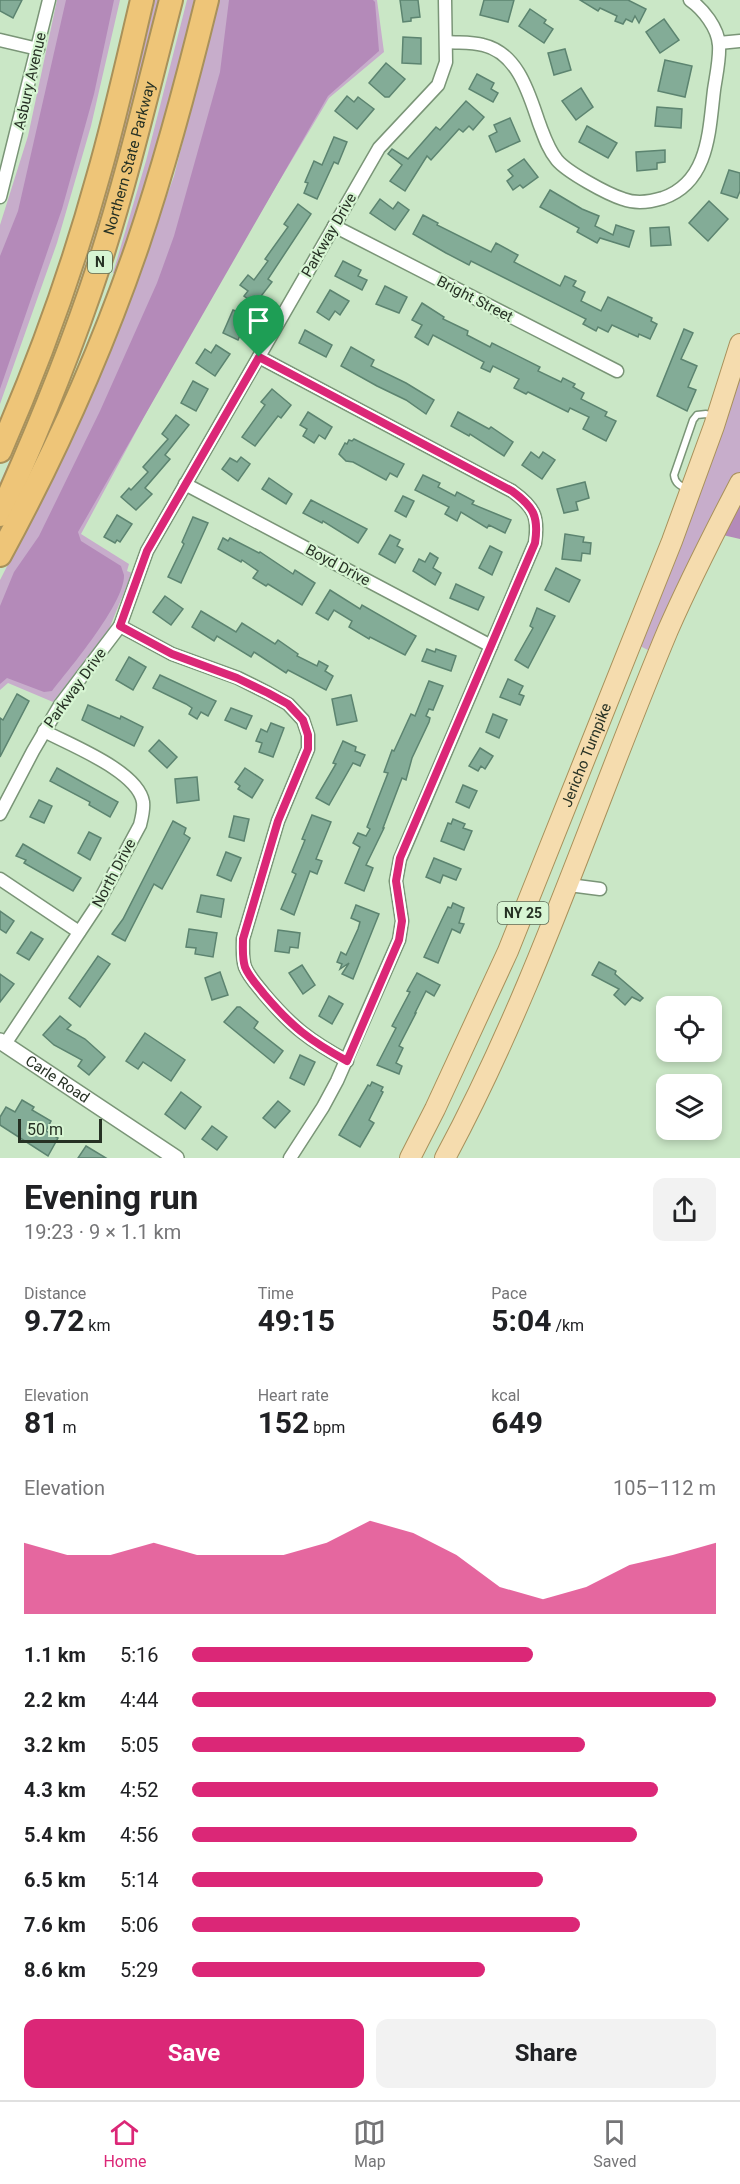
<!DOCTYPE html>
<meta charset="utf-8">
<style>
:root{--surface:#fff;--page:#f2f2f2;--text:#202124;--muted:#757577;--line:#e0e0e0;--accent:#db2777}
body{margin:0;font-family:Roboto,sans-serif;background:var(--page);color:var(--text);height:100vh;display:flex;flex-direction:column;font-size:22px;white-space:nowrap}
*{box-sizing:border-box;margin:0}
p{font-size:20px;color:var(--muted)}
.icon{flex:none;width:33px;height:33px;fill:none;stroke:currentColor;stroke-width:2;stroke-linecap:round;stroke-linejoin:round}
.map{position:relative;height:1158px;overflow:hidden}
.side{display:flex;flex-direction:column;background:var(--surface);flex:1}
.side>*{flex:none}
.controls{position:absolute;left:656px;top:996px;display:grid;gap:12px}
.controls a{display:grid;place-items:center;width:66px;height:66px;border-radius:12px;background:var(--surface);box-shadow:0 3px 9px #0003;font-size:30px}
.scale{position:absolute;left:18px;bottom:15px;width:84px;box-sizing:border-box;padding-left:6px;border:3px solid #263124;border-top:0;font-size:16px;line-height:21px;white-space:nowrap;color:#263124;-webkit-text-stroke:4px #d7f5d3;paint-order:stroke}
.pin{position:absolute;display:grid;place-items:center;width:51px;height:51px;color:#fff;margin:-62px -26px;border-radius:50% 50% 50% 0;rotate:-45deg;box-shadow:0 0 6px #0007}
.pin .icon{rotate:45deg}
.round{display:grid;place-items:center;flex:none;width:63px;height:63px;border-radius:12px;background:var(--page)}
.overview{display:flex;align-items:center;justify-content:space-between;height:102px;padding:0 24px}
h1{font-size:33px;font-weight:700;line-height:45px}
.stats{display:grid;grid-template-columns:repeat(3,1fr);gap:9px;height:102px;padding:6px 24px}
.stats div{display:grid;align-content:center}
.stats b{font-size:30px;font-weight:700}
.stats small{font-size:16px;font-weight:400}
.stats p{font-size:16px}
.chart{height:168px;padding:12px 24px}
.chart p{display:flex;justify-content:space-between}
.chart svg{width:100%;height:108px;margin-top:6px;fill:var(--accent);opacity:.7}
.action{display:flex;gap:12px;margin-top:auto;padding:12px 24px}
.action a{flex:1;height:69px;border-radius:12px;background:var(--accent);color:#fff;font-size:24px;font-weight:700;line-height:69px;text-align:center}
.action a+a{background:var(--page);color:var(--text)}
ul{padding:0 24px;list-style:none;font-size:20px}
li{display:grid;grid-template-columns:96px 72px 1fr;align-items:center;height:45px}
li i{height:15px;border-radius:8px;background:var(--accent)}
.menu{display:flex;justify-content:space-around;align-items:center;height:84px;border-top:2px solid var(--line);background:var(--surface);font-size:16px;color:var(--muted)}
.menu a{display:grid;justify-items:center;gap:3px}
.menu .current{color:var(--accent)}
.map>svg:first-child{display:block}
.green{fill:#c7adcb}
.forest{fill:#b48ab9}
.building{fill:#83ac97;stroke:#5c8470;stroke-width:1.5}
.lines{fill:none;stroke-linecap:round;stroke-linejoin:round}
.service-casing{stroke:#7a9577;stroke-width:9}
.minor-casing{stroke:#7a9577;stroke-width:15}
.tertiary-casing{stroke:#7a9577;stroke-width:18}
.primary-casing{stroke:#a8915b;stroke-width:22}
.motorway-casing{stroke:#a8915b;stroke-width:26}
.service{stroke:#fff;stroke-width:6}
.minor{stroke:#fff;stroke-width:12}
.tertiary{stroke:#fff;stroke-width:15}
.primary{stroke:#f5dcae;stroke-width:20}
.motorway{stroke:#eec578;stroke-width:22}
.route-casing{stroke:#fff;stroke-width:12}
.route{stroke:#db2777;stroke-width:8}
.labels{text-anchor:middle;dominant-baseline:central;stroke-width:4.5;stroke-linejoin:round;paint-order:stroke}
.shield{fill:#d7f5d3;stroke:#5b6c58;stroke-width:1.5}
.shield-label{font-size:14px;font-weight:bold;fill:#263124}
.street-label{font-size:15px;fill:#263124;stroke:#d7f5d3}
</style>
<div class="map">
<svg width="740" height="1158" viewBox="0 0 740 1158">
<rect width="100%" height="100%" fill="#cae7c6"/>
<!-- green -->
<g class="green">
<path d="M57,0H120L91,126L57,243L0,404V225L28,136Z"/>
<path d="M155,0H160C136,95 114,192 82,285C58,356 30,424 0,492V483C29,417 58,350 80,281C111,189 132,94 155,0Z"/>
<path d="M187,0H201L120,275L113,273L146,161Z"/>
<path d="M219,0H377L384,52L329,98L195,322L81,534L129,564L127,571L132,573L109,629L53,702L8,683L0,690V580L59,465L110,353L174,176Z"/>
<path d="M740,344V483L658,655L632,642Z"/>
</g>
<!-- forest -->
<g class="forest">
<path d="M66,0H114L94,94L62,209L0,389V256L18,211Z"/>
<path d="M229,0H373L375,2L379,51L328,96L78,532L81,541L121,566C122,569 123,572 124,575C125,603 70,668 52,691L44,692L7,678L0,684V606L14,572L39,536L100,411L157,283L174,236L220,72Z"/>
<path d="M740,483V539L714,533Z"/>
</g>
<!-- building -->
<g class="building">
<path d="M0,0H22L13,18L0,11Z"/>
<path d="M400,0H418L420,17L411,18V21L403,22Z"/>
<path d="M484,0H514L508,22L480,15Z"/>
<path d="M580,0H628L646,9L639,23L635,16L632,22L626,19L623,24L615,21L617,16L600,8L598,11Z"/>
<path d="M530,9L546,20L544,23L553,29L544,43L519,26Z"/>
<path d="M664,19L679,40L660,53L646,32Z"/>
<path d="M403,37L421,38V64L402,63Z"/>
<path d="M565,49L571,70L554,75L548,53Z"/>
<path d="M665,60L692,66L685,97L658,91Z"/>
<path d="M386,63L405,79L389,97H385L369,83Z"/>
<path d="M477,74L494,83L491,89L498,93L493,102L469,89Z"/>
<path d="M581,88L593,107L576,120L562,101Z"/>
<path d="M347,96L354,102L358,97L374,109L357,129L335,111Z"/>
<path d="M466,101L484,117L473,130L469,126L463,132L459,129L431,160L427,156L405,191L390,181L402,165L388,154L392,149L408,159L436,127L440,130Z"/>
<path d="M657,107L682,109L681,128L655,126Z"/>
<path d="M510,118L520,141L496,152L489,136L497,132L494,125Z"/>
<path d="M587,126L617,143L608,158L579,142Z"/>
<path d="M334,137L347,142L338,164L334,162L317,199L304,193L308,183L305,182L314,161L322,165Z"/>
<path d="M665,150V162L657,163V169L637,171L636,152Z"/>
<path d="M524,159L538,177L523,188L520,185L513,190L507,181L513,176L508,170Z"/>
<path d="M729,170L740,173V191L737,198L721,193Z"/>
<path d="M550,190L582,209L599,216L595,226L613,235L616,225L634,231L629,247L600,238L597,243L577,232L579,228L540,207Z"/>
<path d="M380,199L393,209L398,202L409,210L395,230L370,213Z"/>
<path d="M709,201L728,219L708,241L689,223Z"/>
<path d="M298,204L311,214L268,279L272,282L255,304L244,296L248,291L240,285L248,275L254,280L268,261L265,259L288,227L284,224Z"/>
<path d="M423,215L438,223L437,225L491,252L496,243L518,255L514,262L560,286L565,276L576,281L573,286L585,292L581,301L601,311L608,297L652,318L651,321L657,324L650,339L639,334L638,337L612,325L608,332L598,327L596,331L583,324L586,319L471,261L469,265L446,253L413,234Z"/>
<path d="M669,227L671,245L651,246L650,228Z"/>
<path d="M343,261L361,270L358,276L367,280L362,290L335,276Z"/>
<path d="M385,286L407,297L399,313L376,304Z"/>
<path d="M330,290L349,301L340,315L335,311L329,320L317,312Z"/>
<path d="M422,303L444,317L443,319L468,331L467,335L490,347L492,343L540,367L538,371L561,382L563,378L575,384L573,387L584,393L581,399L607,412L605,416L616,421L606,441L583,429L589,417L570,408L568,412L528,392L526,394L514,388L519,379L493,366L490,372L481,368L484,362L433,335L428,345L415,337L422,325L412,320Z"/>
<path d="M233,310L248,316L238,340L223,333Z"/>
<path d="M684,329L693,333L681,359L697,366L688,387L696,390L687,411L657,396Z"/>
<path d="M305,330L332,345L326,357L299,343Z"/>
<path d="M216,345L230,354L215,376L196,363L205,349L211,353Z"/>
<path d="M351,347L374,360L371,366L406,383L434,400L426,414L406,400L377,386L341,366Z"/>
<path d="M193,381L208,389L196,411L181,403Z"/>
<path d="M272,389L291,405L281,418L278,416L255,446L242,437L265,405L261,402Z"/>
<path d="M308,412L332,427L325,439L319,435L314,443L303,436L307,429L300,425Z"/>
<path d="M458,412L489,429L491,427L513,442L504,456L470,434L469,436L451,426Z"/>
<path d="M176,415L189,425L165,455L170,459L145,488L152,494L136,510L121,497L129,488L131,490L148,472L143,467L168,439L162,434Z"/>
<path d="M354,439L404,464L397,477L390,473L386,480L353,462L346,461L339,454L345,443L347,444L349,440L352,441Z"/>
<path d="M531,452L539,458L543,452L555,460L542,479L522,465Z"/>
<path d="M241,457L250,464L238,481L222,469L230,458L237,462Z"/>
<path d="M423,475L440,483L438,487L455,496L457,492L474,501L472,504L511,520L505,533L489,525L487,528L461,512L457,521L445,514L449,507L415,490Z"/>
<path d="M269,478L292,494L286,504L262,489Z"/>
<path d="M585,482L589,498L576,502L578,510L564,513L557,489Z"/>
<path d="M403,496L414,501L406,517L395,511Z"/>
<path d="M311,500L367,529L358,543L323,521L322,523L303,513Z"/>
<path d="M117,515L132,524L120,542L117,540L115,543L104,537Z"/>
<path d="M193,517L208,523L181,583L168,577L184,544L182,542Z"/>
<path d="M565,534L584,537L583,542L591,543L590,554L582,553L581,561L562,559Z"/>
<path d="M390,535L400,540L397,546L403,549L395,563L379,554Z"/>
<path d="M223,538L228,541L230,538L259,553L260,552L293,574L295,570L315,583L302,605L268,584L266,586L253,578L258,571L242,560L241,562L218,549Z"/>
<path d="M490,546L502,552L492,575L479,568Z"/>
<path d="M430,553L438,558L433,568L441,573L435,585L413,571L419,559L425,562Z"/>
<path d="M556,568L580,580L569,602L545,590Z"/>
<path d="M456,584L484,597L478,610L450,598Z"/>
<path d="M330,590L360,609L362,605L416,636L405,655L370,637L369,639L349,627L352,621L334,610L328,620L316,613Z"/>
<path d="M165,596L183,609L171,625L153,612Z"/>
<path d="M537,608L555,616L528,668L515,660L533,628L530,626Z"/>
<path d="M201,611L236,632L242,623L275,644L278,640L298,654L297,656L317,666L319,661L328,666L325,671L333,676L326,690L288,670L286,673L254,652L251,657L217,636L214,641L192,627Z"/>
<path d="M427,649L435,652L436,649L456,656L451,671L422,661Z"/>
<path d="M129,657L146,667L133,690L116,680Z"/>
<path d="M160,675L216,701L208,716L201,712L197,719L189,714L192,708L186,704L153,688Z"/>
<path d="M508,679L523,686L519,694L524,696L520,705L500,697Z"/>
<path d="M429,681L443,686L433,710L429,709L426,716L430,718L429,722L412,758L406,780L402,778L383,828H384L366,865L373,868L364,891L345,883L360,847L353,843L358,833L366,836L370,829L367,827L388,773L384,772L392,750L394,751L411,714L415,716Z"/>
<path d="M17,694L29,701L0,757V718L3,720Z"/>
<path d="M351,695L357,721L337,725L332,699Z"/>
<path d="M88,705L120,719L121,716L143,727L134,746L82,720Z"/>
<path d="M231,708L252,716L246,729L225,720Z"/>
<path d="M493,714L507,720L499,738L486,732Z"/>
<path d="M271,723L284,728L273,757L259,752L262,743L256,741L261,729L267,732Z"/>
<path d="M159,740L177,757L167,768L149,751Z"/>
<path d="M343,741L356,747L355,751L365,755L360,766L353,763L329,805L316,798L336,764L333,763Z"/>
<path d="M480,748L493,756L485,769L481,766L478,771L469,766Z"/>
<path d="M57,768L118,802L110,817L89,805L90,802L50,781Z"/>
<path d="M245,768L263,780L252,798L238,789L240,786L235,782Z"/>
<path d="M197,777L199,800L177,803L175,779Z"/>
<path d="M463,785L477,791L469,808L456,802Z"/>
<path d="M39,800L52,806L44,823L30,817Z"/>
<path d="M312,815L331,822L316,859L322,861L317,874L310,871L294,915L281,909L296,874L292,872L305,840L302,839Z"/>
<path d="M234,816L249,819L244,841L229,837Z"/>
<path d="M453,819L465,824L463,828L472,831L464,850L441,841L448,823L451,824Z"/>
<path d="M173,821L186,828L184,834L190,838L162,889L154,884L125,941L112,934L123,919Z"/>
<path d="M89,832L101,838L90,860L78,853Z"/>
<path d="M23,844L81,878L73,891L24,863L26,860L16,856Z"/>
<path d="M226,852L241,858L231,881L217,875Z"/>
<path d="M434,858L461,869L456,880L443,875L440,883L426,877Z"/>
<path d="M201,895L224,899L221,917L197,912Z"/>
<path d="M453,903L464,908L459,923L464,924L460,933L452,929L438,963L424,957L445,913L448,907L451,908Z"/>
<path d="M356,905L379,914L353,979L342,974L349,963L340,969L342,964L337,962L341,952L346,955L358,929L360,922L351,918Z"/>
<path d="M0,911L14,921L6,933L0,929Z"/>
<path d="M189,929L217,933L213,957L195,954L196,948L186,947Z"/>
<path d="M278,930L300,933L298,948L290,947L289,953L275,951Z"/>
<path d="M31,932L43,939L29,960L17,953Z"/>
<path d="M98,956L110,964L80,1007L69,998Z"/>
<path d="M599,962L616,971L615,974L643,998L640,1001L632,997L625,1005L614,995L619,989L592,975Z"/>
<path d="M302,965L315,985L303,994L289,973Z"/>
<path d="M220,972L228,995L212,1000L205,978Z"/>
<path d="M417,973L440,985L434,996L426,991L415,1013H416L399,1046L403,1048L396,1063L402,1066L399,1074L377,1065L396,1028L392,1026L410,992L407,991Z"/>
<path d="M0,974L14,984L0,1002Z"/>
<path d="M329,996L343,1004L332,1024L319,1016Z"/>
<path d="M237,1007H240L258,1022L254,1028L283,1051L274,1063L224,1022Z"/>
<path d="M60,1016L71,1025L67,1029L85,1039L105,1057L89,1075L78,1066L82,1060L54,1045L43,1035Z"/>
<path d="M145,1033L185,1060L171,1081L143,1062L138,1069L126,1061Z"/>
<path d="M300,1055L315,1062L304,1085L290,1078Z"/>
<path d="M372,1082L383,1087L381,1091L383,1092L369,1120L374,1123L360,1147L339,1135L368,1085L370,1086Z"/>
<path d="M181,1092L201,1107L185,1129L165,1114Z"/>
<path d="M22,1100L34,1107L32,1110L51,1121L46,1131L58,1138L48,1156L0,1125V1117L6,1107L15,1112Z"/>
<path d="M278,1101L290,1111L275,1128L263,1118Z"/>
<path d="M212,1126L227,1137L217,1150L202,1139Z"/>
<path d="M86,1146L106,1158H78Z"/>
</g>
<g class="lines">
<defs>
<path id="service" d="M689,490C681,486 675,484 674,475L693,420L697,415L706,414L713,417"/>
<g id="minor">
<path d="M0,40L38,49"/>
<path d="M447,42C459,43 472,42 483,45C518,53 529,94 539,123C544,136 548,149 557,160C567,172 607,194 623,199C636,204 650,202 663,198C709,182 709,131 714,90C716,76 720,59 719,45C718,28 703,9 690,0"/>
<path d="M719,43L740,41"/>
<path d="M0,197L49,0"/>
<path d="M334,226L617,371"/>
<path d="M259,357L512,491C534,507 539,516 535,543L400,859L396,881L402,921L399,940L337,1081L323,1107L290,1158"/>
<path d="M185,484L491,646"/>
<path d="M120,626L172,654L238,678L268,693L288,704L303,720L308,735V749L278,821L243,939C243,949 242,958 245,967C249,977 257,985 264,994C292,1027 309,1040 347,1061"/>
<path d="M0,814L33,751L60,705L120,626L147,551L379,148L438,85L446,62L445,0"/>
<path d="M0,879L79,932"/>
<path d="M569,885L600,889"/>
<path d="M5,1044L96,907L140,825C142,817 144,810 143,802C138,771 70,745 44,731"/>
</g>
<g id="tertiary">
<path id="s1" d="M0,1041L176,1158"/>
</g>
<g id="primary">
<path id="s2" d="M410,1158L435,1109L508,951L672,541L714,426L740,344"/>
<path d="M445,1158C536,989 594,806 668,630C690,580 715,531 740,483"/>
</g>
<g id="motorway">
<path d="M0,451C39,362 72,271 98,177C115,118 128,59 142,0"/>
<path id="s3" d="M0,515C37,433 71,350 99,265C127,178 148,89 171,0"/>
<path d="M0,555C54,456 101,352 138,244C165,164 187,82 207,0"/>
</g>
</defs>
<!-- service casing -->
<use href="#service" class="service-casing"/>
<!-- minor casing -->
<use href="#minor" class="minor-casing"/>
<!-- tertiary casing -->
<use href="#tertiary" class="tertiary-casing"/>
<!-- primary casing -->
<use href="#primary" class="primary-casing"/>
<!-- motorway casing -->
<use href="#motorway" class="motorway-casing"/>
<!-- service -->
<use href="#service" class="service"/>
<!-- minor -->
<use href="#minor" class="minor"/>
<!-- tertiary -->
<use href="#tertiary" class="tertiary"/>
<!-- primary -->
<use href="#primary" class="primary"/>
<!-- motorway -->
<use href="#motorway" class="motorway"/>
</g>
<g class="lines">
<defs>
<path id="route" d="M259,357L512,491C534,507 539,517 535,543L400,858L396,881L402,921L399,940L347,1061C309,1040 292,1027 264,994C257,985 249,977 245,967C242,958 243,948 243,939L278,821L308,749V735L303,720L288,704L268,693L237,678L172,654L120,626L147,551Z"/>
</defs>
<!-- route casing -->
<use href="#route" class="route-casing"/>
<!-- route -->
<use href="#route" class="route"/>
</g>
<g class="labels">
<!-- shield labels -->
<g class="shield">
<rect x="88" y="251" width="24" height="22" rx="4.5"/>
<rect x="497.5" y="902" width="51" height="22" rx="4.5"/>
</g>
<g class="shield-label">
<text x="100" y="262">N</text>
<text x="523" y="913">NY 25</text>
</g>
<!-- street labels -->
<g class="street-label">
<text transform="translate(30 81) rotate(-77)">Asbury Avenue</text>
<text stroke="none"><textPath href="#s3" startOffset="380">Northern State Parkway</textPath></text>
<text transform="translate(329 235) rotate(-60)">Parkway Drive</text>
<text transform="translate(475 299) rotate(27)">Bright Street</text>
<text transform="translate(338 565) rotate(28)">Boyd Drive</text>
<text transform="translate(75 688) rotate(-54)">Parkway Drive</text>
<text stroke="none"><textPath href="#s2" startOffset="440">Jericho Turnpike</textPath></text>
<text transform="translate(114 873) rotate(-62)">North Drive</text>
<text stroke="none"><textPath href="#s1" startOffset="69">Carle Road</textPath></text>
</g>
</g>
</svg>
<div class="controls">
<a><svg class="icon" aria-label="locate" viewBox="0 0 24 24"><circle cx="12" cy="12" r="6"/><path d="M12 2v4M12 18v4M2 12h4M18 12h4"/></svg></a>
<a><svg class="icon" aria-label="layers" viewBox="0 0 24 24"><path d="M12 4l9 5-9 5-9-5zM3 14l9 5 9-5"/></svg></a>
</div>
<div class="scale">50 m</div>
<div class="pin" style="left:259px;top:357px;background:#1e9e55"><svg class="icon" aria-label="arrive" viewBox="0 0 24 24"><path d="M6 21V4h12l-3 4 3 4H6"/></svg></div>
</div>
<section class="side">
<div class="overview"><div><h1>Evening run</h1><p>19:23 · 9 × 1.1 km</p></div><a class="round"><svg class="icon" aria-label="share" viewBox="0 0 24 24"><path d="M12 15V3M7 8l5-5 5 5M5 13v7h14v-7"/></svg></a></div>
<div class="stats">
<div><p>Distance</p><b>9.72<small> km</small></b></div>
<div><p>Time</p><b>49:15</b></div>
<div><p>Pace</p><b>5:04<small> /km</small></b></div>
</div>
<div class="stats">
<div><p>Elevation</p><b>81<small> m</small></b></div>
<div><p>Heart rate</p><b>152<small> bpm</small></b></div>
<div><p>kcal</p><b>649</b></div>
</div>
<div class="chart"><p><span>Elevation</span>105–112 m</p>
<svg viewBox="0 0 160 44" preserveAspectRatio="none"><path d="M0 44V15L10 20L20 20L30 15L40 20L50 20L60 20L70 15L80 6L90 11L100 20L110 33L120 38L130 33L140 24L150 20L160 15V44z"/></svg>
</div>
<ul>
<li><b>1.1 km</b>5:16<i style="width:65%"></i></li>
<li><b>2.2 km</b>4:44<i style="width:100%"></i></li>
<li><b>3.2 km</b>5:05<i style="width:75%"></i></li>
<li><b>4.3 km</b>4:52<i style="width:89%"></i></li>
<li><b>5.4 km</b>4:56<i style="width:85%"></i></li>
<li><b>6.5 km</b>5:14<i style="width:67%"></i></li>
<li><b>7.6 km</b>5:06<i style="width:74%"></i></li>
<li><b>8.6 km</b>5:29<i style="width:56%"></i></li>
</ul>
<div class="action"><a>Save</a><a>Share</a></div>
</section>
<nav class="menu">
<a class="current"><svg class="icon" aria-label="home" viewBox="0 0 24 24"><path d="M3 11l9-7 9 7M6 9v11h12V9"/></svg>Home</a>
<a><svg class="icon" aria-label="map" viewBox="0 0 24 24"><path d="M3 6l6-2 6 2 6-2v14l-6 2-6-2-6 2zM9 4v14M15 6v14"/></svg>Map</a>
<a><svg class="icon" aria-label="saved" viewBox="0 0 24 24"><path d="M7 4h10v16l-5-4-5 4z"/></svg>Saved</a>
</nav>
